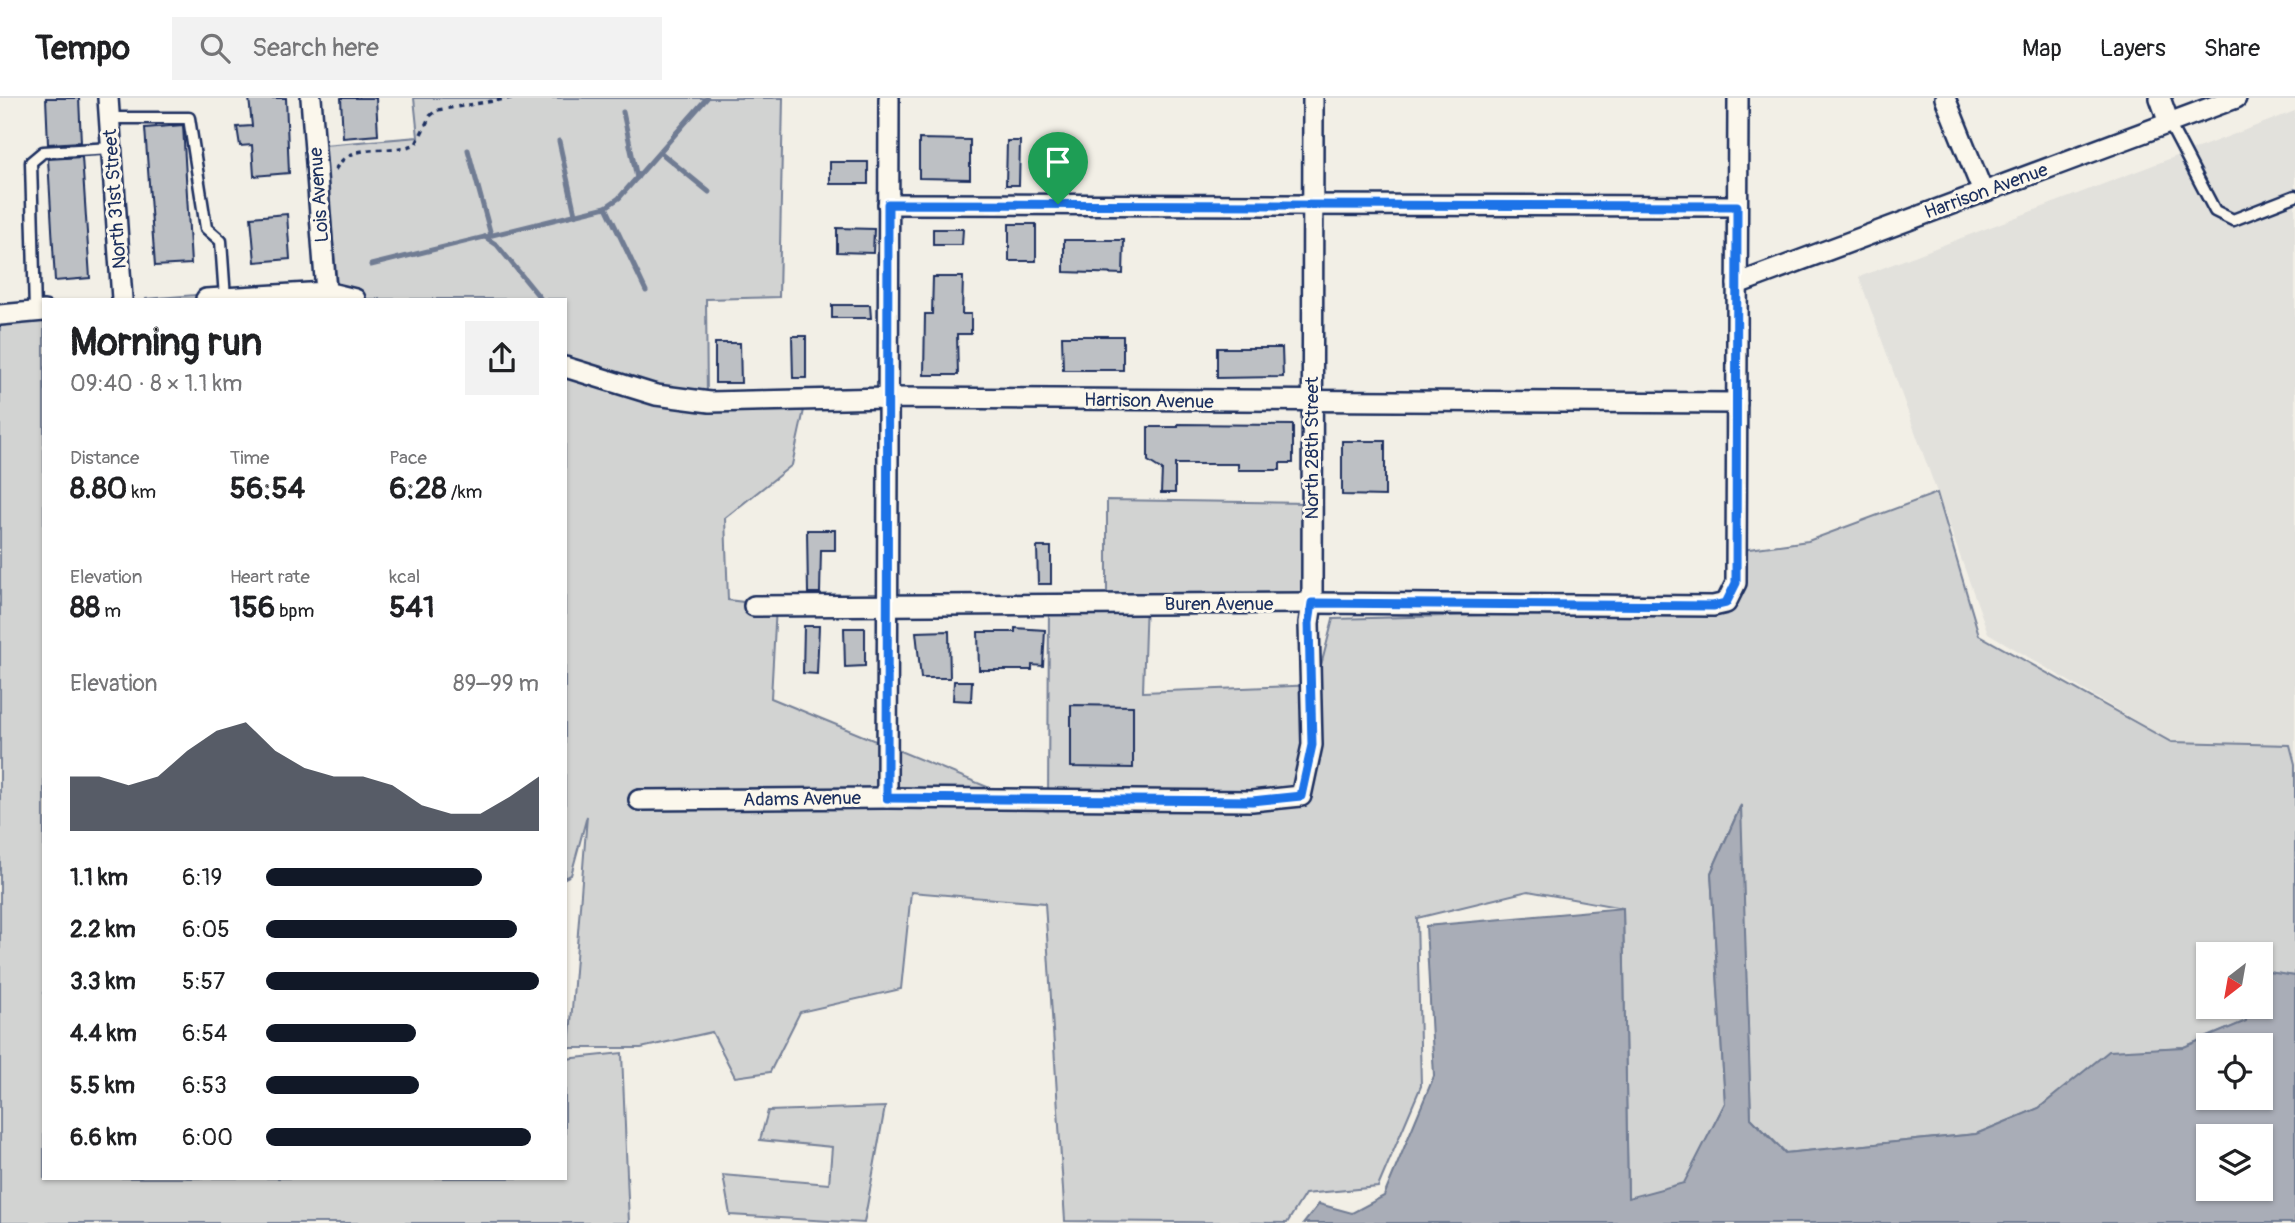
<!DOCTYPE html>
<meta charset="utf-8">
<style>
:root{--surface:#fff;--page:#f2f2f2;--text:#202124;--muted:#757577;--line:#e0e0e0;--accent:#111827}
body{margin:0;font-family:Pangolin,sans-serif;background:var(--page);color:var(--text);height:100vh;display:flex;flex-direction:column;font-size:26px;white-space:nowrap}
*{box-sizing:border-box;margin:0}
p{font-size:23px;color:var(--muted)}
.icon{flex:none;width:38px;height:38px;fill:none;stroke:currentColor;stroke-width:2;stroke-linecap:round;stroke-linejoin:round}
.map{position:relative;flex:1;overflow:hidden}
.drawer{position:absolute;left:42px;top:200px;width:525px;height:882px;display:flex;flex-direction:column;background:var(--surface);border-radius:0px;box-shadow:0 2px 5px #0004}
.drawer>*{flex:none}
.needle{width:46px;rotate:211deg}
.controls{position:absolute;left:2196px;top:844px;display:grid;gap:14px}
.controls a{display:grid;place-items:center;width:77px;height:77px;border-radius:0px;background:var(--surface);box-shadow:0 2px 5px #0004;font-size:35px}
.pin{position:absolute;display:grid;place-items:center;width:60px;height:60px;color:#fff;margin:-72px -30px;border-radius:50% 50% 50% 0;rotate:-45deg;box-shadow:0 0 7px #0007}
.pin .icon{rotate:45deg}
.round{display:grid;place-items:center;flex:none;width:74px;height:74px;border-radius:0px;background:var(--page)}
.overview{display:flex;align-items:center;justify-content:space-between;height:119px;padding:0 28px}
h1{font-size:38px;font-weight:700;line-height:52px}
.stats{display:grid;grid-template-columns:repeat(3,1fr);gap:10px;height:119px;padding:7px 28px}
.stats div{display:grid;align-content:center}
.stats b{font-size:30px;font-weight:700}
.stats small{font-size:19px;font-weight:400}
.stats p{font-size:19px}
.chart{height:196px;padding:14px 28px}
.chart p{display:flex;justify-content:space-between}
.chart svg{width:100%;height:126px;margin-top:7px;fill:var(--accent);opacity:.7}
ul{padding:0 28px;list-style:none;font-size:23px}
li{display:grid;grid-template-columns:112px 84px 1fr;align-items:center;height:52px}
li i{height:18px;border-radius:9px;background:var(--accent)}
header{display:flex;align-items:center;gap:42px;box-sizing:border-box;height:98px;padding:0 35px;background:var(--surface);border-bottom:2px solid var(--line)}
header strong{font-size:33px}
nav{display:flex;gap:38px;margin-inline-start:auto;font-size:24px}
.search{width:490px;height:63px;background:var(--page);display:flex;align-items:center;gap:18px;box-sizing:border-box;padding:0 24px;border-radius:0px;color:var(--muted);font-size:26px}
.map>svg:first-child{display:block}
.built{fill:#e2e1dc}
.green{fill:#d2d3d2;stroke:#768198;stroke-width:2}
.water{fill:#a9adb7;stroke:#707b93;stroke-width:2;fill-rule:evenodd}
.lines{fill:none;stroke-linecap:round;stroke-linejoin:round}
.stream{stroke:#707b93;stroke-width:5}
.building{fill:#bdc0c4;stroke:#1b2f5e;stroke-width:2}
.lane-casing{stroke:#1b2f5e;stroke-width:15}
.street-casing{stroke:#1b2f5e;stroke-width:24}
.path{stroke:#1b2f5e;stroke-width:3.5;stroke-dasharray:5 5;stroke-linecap:butt}
.lane{stroke:#fbf7ec;stroke-width:10}
.street{stroke:#fbf7ec;stroke-width:19}
.route-casing{stroke:#fff;stroke-width:14}
.route{stroke:#1a73e8;stroke-width:9}
.labels{text-anchor:middle;dominant-baseline:central;stroke-width:6;stroke-linejoin:round;paint-order:stroke}
.street-label{font-size:19px;fill:#1b2f5e;stroke:#fbf7ec}
</style>
<header>
<strong>Tempo</strong>
<div class="search"><svg class="icon" aria-label="search" viewBox="0 0 24 24"><circle cx="10" cy="10" r="6"/><path d="M15 15l6 6"/></svg>Search here</div>
<nav><a>Map</a><a>Layers</a><a>Share</a></nav>
</header>
<div class="map">
<svg width="2295" height="1125" viewBox="0 0 2295 1125">
<rect width="100%" height="100%" fill="#f2efe6"/>
<filter id="ink" filterUnits="userSpaceOnUse"><feTurbulence type="fractalNoise" baseFrequency=".0143" numOctaves="2"/><feDisplacementMap in="SourceGraphic" scale="14" xChannelSelector="R" yChannelSelector="G"/><feConvolveMatrix kernelMatrix="1 2 1 2 8 2 1 2 1" color-interpolation-filters="sRGB"/></filter>
<g filter="url(#ink)">
<!-- built -->
<path class="built" d="M2295,13V666L2289,647L2171,644L1988,535L1859,179Z"/>
<!-- green -->
<g class="green">
<path d="M414,0H783L779,199L706,201L707,300L806,303L792,367L725,420L728,502L776,508L771,600L1048,714L1049,502L1107,500V402L1305,405V502L1146,501L1143,594L1316,587L1333,521L1724,511L1727,454L1808,443L1937,395L1979,537L2171,644L2290,647L2295,666V878L2261,873V856H2208V908H2247V923L2184,949L2109,954L2039,1010L1976,1036L1786,1055L1751,1020L1740,709L1711,775L1725,1005L1685,1085L1628,1101L1623,810L1528,793L1417,820L1421,988L1378,1089L1305,1096L1287,1125L1065,1123L1045,805L911,794L901,891L800,914L770,974L735,979L712,934L641,950H569L587,718L571,777L565,780V201H145L337,186L324,47L418,39Z"/>
<path d="M44,209V1080H565V961L622,955L629,1125H0V213Z"/>
<path d="M885,1009L864,1125L730,1117L723,1077L829,1086L832,1049L760,1042L768,1013Z"/>
</g>
<!-- water -->
<path class="water" d="M1741,707L1751,1020L1785,1055L1976,1036L2039,1010L2109,953L2184,949L2246,923L2247,908H2261V873L2295,878V1125H1304L1319,1106L1352,1115L1384,1098L1434,978L1426,828L1623,810L1628,1100L1684,1085L1725,1005L1711,775ZM2208,947H2261V999H2208ZM2208,1038H2261V1090H2208Z"/>
<g class="lines">
<!-- stream -->
<g class="stream">
<path d="M623,14L637,80"/>
<path d="M559,43L575,116"/>
<path d="M468,52L491,137"/>
<path d="M660,54L709,94"/>
<path d="M606,109L646,193"/>
<path d="M485,139L497,147L541,201"/>
<path d="M371,167L606,109L619,100L707,0"/>
</g>
</g>
<!-- building -->
<g class="building">
<path d="M46,0H79L81,44L48,46Z"/>
<path d="M249,0H286L289,75L254,78L252,47L240,48L237,29L252,28Z"/>
<path d="M341,0H376L378,37L343,40Z"/>
<path d="M183,27L191,166L155,168L145,30Z"/>
<path d="M919,41L970,42V81L919,80Z"/>
<path d="M1007,43H1020L1019,87H1006Z"/>
<path d="M82,59L90,180L55,183L48,61Z"/>
<rect x="830" y="64" width="38" height="22"/>
<path d="M287,116L290,161L255,164L251,119Z"/>
<rect x="1009" y="126" width="27" height="37"/>
<path d="M837,130L874,131L873,155L837,154Z"/>
<path d="M933,131H963L962,147H933Z"/>
<path d="M1064,142H1124L1123,176L1064,174Z"/>
<path d="M933,179H963L962,216H971V236H957L958,277H924L925,216H932Z"/>
<path d="M832,207H870L871,220H832Z"/>
<path d="M792,238H806V280H793Z"/>
<path d="M1062,238H1123V272H1063Z"/>
<path d="M715,245H740L741,285H715Z"/>
<path d="M1217,250H1282L1283,279L1217,280Z"/>
<path d="M1178,326L1293,327V365H1280V372H1238V366H1175V395H1161L1162,372L1148,363V329H1178Z"/>
<path d="M1342,343H1385V398L1342,397Z"/>
<path d="M807,432H835V452H821L820,495H808Z"/>
<path d="M1037,449H1051V486H1038Z"/>
<path d="M804,528H819L817,576L803,575Z"/>
<path d="M844,530H865V568L845,569Z"/>
<path d="M1015,530L1045,532L1043,568L1032,567V572H979L978,534H1015Z"/>
<path d="M949,533L950,580H921L916,534Z"/>
<path d="M954,583H972L971,603L953,602Z"/>
<path d="M1071,607L1133,608V670L1071,669Z"/>
</g>
<g class="lines">
<defs>
<g id="lane">
<path d="M109,20H189L206,130L221,143L225,200"/>
<path d="M2169,25L2215,113L2233,122L2295,98"/>
<path d="M35,214L31,64L43,54L112,50"/>
</g>
<g id="street">
<path d="M108,0L122,201"/>
<path d="M311,0L326,194"/>
<path d="M1945,0L1983,94"/>
<path d="M2160,0L2169,25"/>
<path d="M888,106L1737,108"/>
<path d="M1737,186L2236,0"/>
<path d="M206,201L326,194L355,201"/>
<path d="M0,217L44,213"/>
<path d="M565,269L656,297L710,304L888,300L1737,305"/>
<path d="M754,508L1312,505L1713,508L1726,505L1736,485L1738,0"/>
<path d="M887,700L889,0"/>
<path d="M639,702L887,700L1252,703L1301,698L1312,647L1309,525L1312,505L1313,0"/>
</g>
</defs>
<!-- lane casing -->
<use href="#lane" class="lane-casing"/>
<!-- street casing -->
<use href="#street" class="street-casing"/>
<!-- path -->
<path class="path" d="M335,72C352,41 388,58 416,46L430,18L437,12L512,0"/>
<!-- lane -->
<use href="#lane" class="lane"/>
<!-- street -->
<use href="#street" class="street"/>
</g>
</g>
<g class="lines" filter="url(#ink)">
<defs>
<path id="route" d="M888,106L1737,108L1736,485L1726,505L1713,508L1312,505L1309,525L1312,647L1301,698L1252,703L887,700Z"/>
</defs>
<!-- route casing -->
<use href="#route" class="route-casing"/>
<!-- route -->
<use href="#route" class="route"/>
</g>
<g class="labels">
<!-- street labels -->
<g class="street-label">
<text transform="translate(1986 93) rotate(-20)">Harrison Avenue</text>
<text transform="translate(319 97) rotate(-94)">Lois Avenue</text>
<text transform="translate(115 101) rotate(-94)">North 31st Street</text>
<text transform="translate(1149 303) rotate(1)">Harrison Avenue</text>
<text transform="translate(1312 350) rotate(-90)">North 28th Street</text>
<text x="1219" y="506">Buren Avenue</text>
<text transform="translate(802 701) rotate(-1)">Adams Avenue</text>
</g>
</g>
</svg>
<div class="controls">
<a><svg class="needle" viewBox="-14 -14 28 28"><path d="M0-13l5 13h-10z" fill="#e53935"/><path d="M0 13l5-13h-10z" fill="#757577"/></svg></a>
<a><svg class="icon" aria-label="locate" viewBox="0 0 24 24"><circle cx="12" cy="12" r="6"/><path d="M12 2v4M12 18v4M2 12h4M18 12h4"/></svg></a>
<a><svg class="icon" aria-label="layers" viewBox="0 0 24 24"><path d="M12 4l9 5-9 5-9-5zM3 14l9 5 9-5"/></svg></a>
</div>
<div class="pin" style="left:1058px;top:106px;background:#1e9e55"><svg class="icon" aria-label="arrive" viewBox="0 0 24 24"><path d="M6 21V4h12l-3 4 3 4H6"/></svg></div>
<section class="drawer">
<div class="overview"><div><h1>Morning run</h1><p>09:40 · 8 × 1.1 km</p></div><a class="round"><svg class="icon" aria-label="share" viewBox="0 0 24 24"><path d="M12 15V3M7 8l5-5 5 5M5 13v7h14v-7"/></svg></a></div>
<div class="stats">
<div><p>Distance</p><b>8.80<small> km</small></b></div>
<div><p>Time</p><b>56:54</b></div>
<div><p>Pace</p><b>6:28<small> /km</small></b></div>
</div>
<div class="stats">
<div><p>Elevation</p><b>88<small> m</small></b></div>
<div><p>Heart rate</p><b>156<small> bpm</small></b></div>
<div><p>kcal</p><b>541</b></div>
</div>
<div class="chart"><p><span>Elevation</span>89–99 m</p>
<svg viewBox="0 0 160 44" preserveAspectRatio="none"><path d="M0 44V25L10 25L20 28L30 25L40 16L50 9L60 6L70 16L80 22L90 25L100 25L110 28L120 35L130 38L140 38L150 32L160 25V44z"/></svg>
</div>
<ul>
<li><b>1.1 km</b>6:19<i style="width:79%"></i></li>
<li><b>2.2 km</b>6:05<i style="width:92%"></i></li>
<li><b>3.3 km</b>5:57<i style="width:100%"></i></li>
<li><b>4.4 km</b>6:54<i style="width:55%"></i></li>
<li><b>5.5 km</b>6:53<i style="width:56%"></i></li>
<li><b>6.6 km</b>6:00<i style="width:97%"></i></li>
</ul>
</section>
</div>
